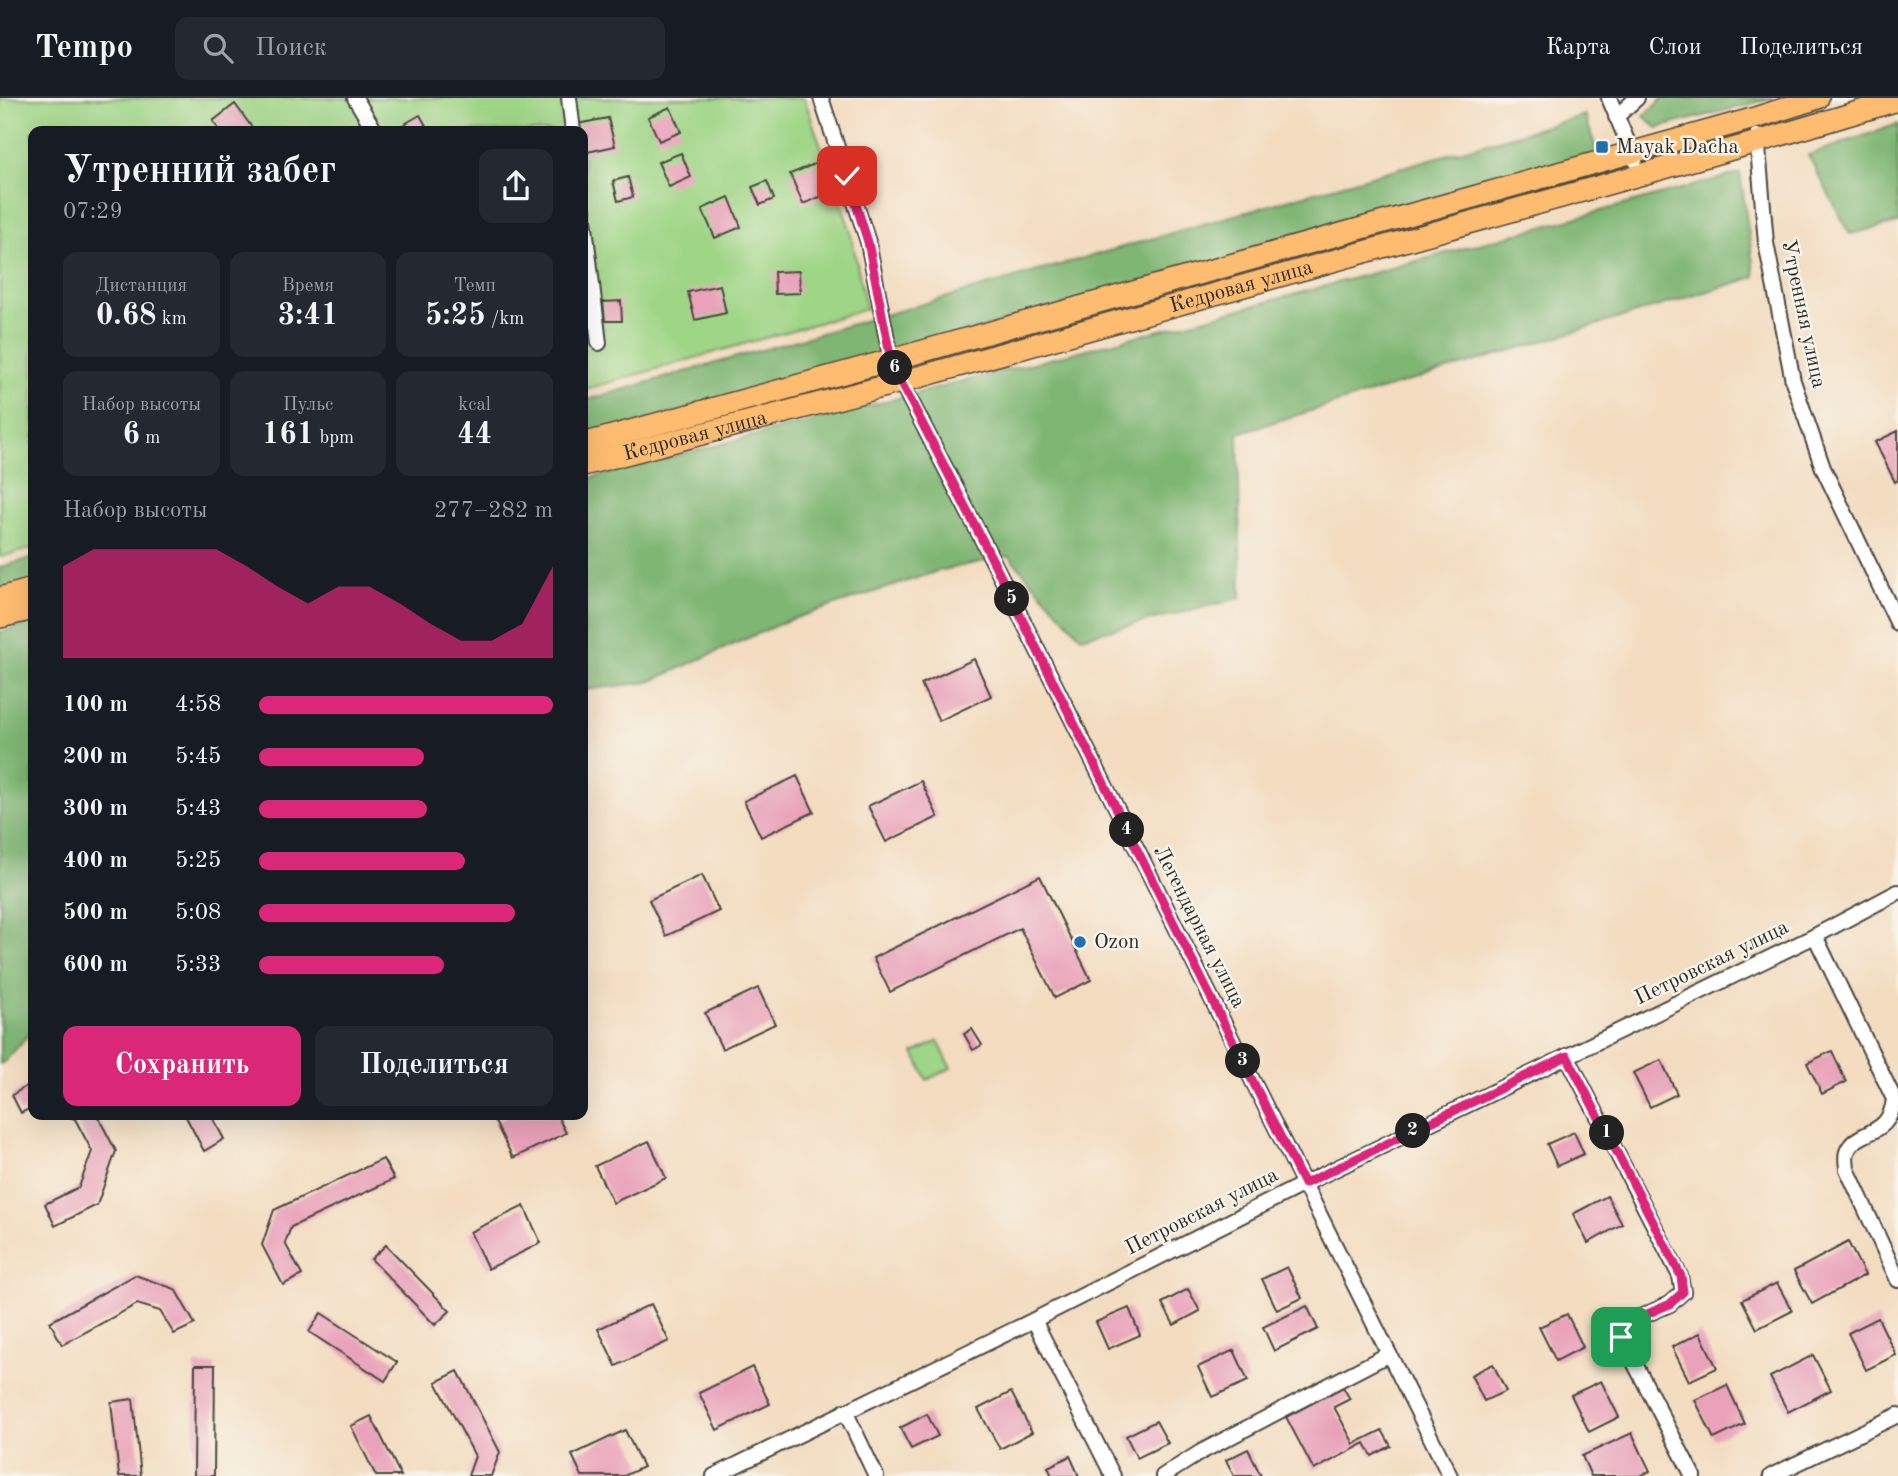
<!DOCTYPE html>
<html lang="ru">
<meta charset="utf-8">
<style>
:root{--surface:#171b24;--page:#242831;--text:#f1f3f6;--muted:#9ea1a6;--line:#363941;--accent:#db2777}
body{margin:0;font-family:"Old Standard TT",serif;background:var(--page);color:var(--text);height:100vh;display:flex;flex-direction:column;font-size:26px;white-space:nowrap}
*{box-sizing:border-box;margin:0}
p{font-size:23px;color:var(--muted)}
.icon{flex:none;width:38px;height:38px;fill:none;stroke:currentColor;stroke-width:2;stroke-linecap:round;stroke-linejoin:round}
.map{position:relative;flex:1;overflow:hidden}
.side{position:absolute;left:28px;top:28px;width:560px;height:994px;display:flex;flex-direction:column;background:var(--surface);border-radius:14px;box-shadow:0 7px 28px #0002}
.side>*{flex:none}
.pin{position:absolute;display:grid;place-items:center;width:60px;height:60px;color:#fff;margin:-30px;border-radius:14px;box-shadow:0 4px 10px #0006}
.km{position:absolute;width:35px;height:35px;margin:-18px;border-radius:50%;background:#222;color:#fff;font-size:19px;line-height:35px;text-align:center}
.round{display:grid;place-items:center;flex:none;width:74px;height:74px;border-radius:14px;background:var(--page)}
.summary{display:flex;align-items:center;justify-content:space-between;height:119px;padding:0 35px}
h1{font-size:38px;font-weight:800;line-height:52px}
.metrics{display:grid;grid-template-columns:repeat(3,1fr);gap:10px;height:119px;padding:7px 35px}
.metrics div{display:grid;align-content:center;border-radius:14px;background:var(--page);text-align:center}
.metrics b{font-size:30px;font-weight:800}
.metrics small{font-size:19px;font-weight:400}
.metrics p{font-size:19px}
.chart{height:196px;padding:14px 35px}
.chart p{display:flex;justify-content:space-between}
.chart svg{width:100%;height:126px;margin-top:7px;fill:var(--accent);opacity:.7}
.action{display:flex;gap:14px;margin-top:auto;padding:14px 35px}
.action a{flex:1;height:80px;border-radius:14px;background:var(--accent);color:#fff;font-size:28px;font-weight:800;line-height:80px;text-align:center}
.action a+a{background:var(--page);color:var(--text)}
ul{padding:0 35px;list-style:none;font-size:23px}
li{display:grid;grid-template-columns:112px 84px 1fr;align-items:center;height:52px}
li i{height:18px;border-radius:9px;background:var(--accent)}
header{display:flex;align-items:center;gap:42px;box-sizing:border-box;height:98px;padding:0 35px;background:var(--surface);border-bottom:2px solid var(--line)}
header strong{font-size:33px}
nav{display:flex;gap:38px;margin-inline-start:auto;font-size:24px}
.search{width:490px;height:63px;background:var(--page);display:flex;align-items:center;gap:18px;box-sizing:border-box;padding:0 24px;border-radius:14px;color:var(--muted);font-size:26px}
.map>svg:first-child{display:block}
.green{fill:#9fd586;stroke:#658058;stroke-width:2}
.forest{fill:#7fb673;stroke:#55704f;stroke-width:2}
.building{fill:#e9a2b9}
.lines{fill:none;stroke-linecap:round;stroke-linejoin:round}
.minor-casing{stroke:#494641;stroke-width:18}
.primary-casing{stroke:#494641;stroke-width:24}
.minor{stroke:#fff;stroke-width:14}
.primary{stroke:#fdbc6f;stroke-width:21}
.route-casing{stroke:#fff;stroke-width:14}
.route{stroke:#db2777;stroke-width:9}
.poi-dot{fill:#1f6fb2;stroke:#f7f3e8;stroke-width:2.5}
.labels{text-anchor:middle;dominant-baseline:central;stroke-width:5;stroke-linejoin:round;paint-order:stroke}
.poi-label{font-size:21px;fill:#2b2b2b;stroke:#f7f3e8;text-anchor:start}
.street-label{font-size:21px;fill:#2b2b2b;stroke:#f7f3e8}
</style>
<header>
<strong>Tempo</strong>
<div class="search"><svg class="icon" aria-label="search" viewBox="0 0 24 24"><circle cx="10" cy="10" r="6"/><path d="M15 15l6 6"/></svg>Поиск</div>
<nav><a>Карта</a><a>Слои</a><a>Поделиться</a></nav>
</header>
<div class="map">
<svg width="1898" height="1378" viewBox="0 0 1898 1378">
<rect width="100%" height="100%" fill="#f7f3e8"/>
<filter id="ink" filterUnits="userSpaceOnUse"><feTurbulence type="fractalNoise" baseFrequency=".0143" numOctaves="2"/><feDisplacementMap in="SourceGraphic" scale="14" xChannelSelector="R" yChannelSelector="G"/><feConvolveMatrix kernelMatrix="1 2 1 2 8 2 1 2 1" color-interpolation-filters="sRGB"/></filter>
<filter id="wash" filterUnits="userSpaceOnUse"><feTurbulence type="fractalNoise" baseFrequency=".00686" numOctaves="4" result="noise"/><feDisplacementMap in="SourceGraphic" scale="28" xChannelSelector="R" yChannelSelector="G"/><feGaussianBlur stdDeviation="1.57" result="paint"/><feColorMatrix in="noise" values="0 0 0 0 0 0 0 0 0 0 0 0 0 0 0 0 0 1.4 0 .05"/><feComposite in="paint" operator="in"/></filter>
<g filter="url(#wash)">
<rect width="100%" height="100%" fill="#f3dcbf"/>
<!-- green -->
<g class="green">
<path d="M0,0H804L850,131L866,211L583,292V33H33V450L0,459Z"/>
<path d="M938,943L951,970L927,982L914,955Z"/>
</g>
<!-- forest -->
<g class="forest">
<path d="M1663,0H1774L1657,30L1644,18Z"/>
<path d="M1585,17L1599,60L583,340V303Z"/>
<path d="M1898,26V125L1850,136L1808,57Z"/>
<path d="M1740,75L1755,179L1238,335L1241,500L1081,539L1009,458L938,473L786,523L649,584L583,592V382L1222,216Z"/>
<path d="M33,460V486L0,495V469Z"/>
<path d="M33,525V932L4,964L0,966V534Z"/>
</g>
<g id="blocks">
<!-- building -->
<g class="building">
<path d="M235,6L253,31L250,33H220L213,23Z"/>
<path d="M670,9L681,34L659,43L648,19Z"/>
<path d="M420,17L429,33H404L401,28Z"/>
<path d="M608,20L615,48L583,55V33H578L577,26Z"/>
<path d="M681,55L691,79L669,89L658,64Z"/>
<path d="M817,65L830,95L803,106L790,76Z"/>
<path d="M628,79L633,99L618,103L613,83Z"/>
<path d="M767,83L774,101L760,107L752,89Z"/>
<path d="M729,99L741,129L715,140L702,111Z"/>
<path d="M799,173L800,195L775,196L774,174Z"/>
<path d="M720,187L726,215L695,222L688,194Z"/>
<path d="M621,203L622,223H605L603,204Z"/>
<path d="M1898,333V382L1895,384L1875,344Z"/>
<path d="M974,561L991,598L939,623L921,586Z"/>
<path d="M797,678L814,714L761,739L744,703Z"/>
<path d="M921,683L938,719L886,744L868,708Z"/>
<path d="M702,777L719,813L666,838L649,802Z"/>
<path d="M1040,778L1091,882L1055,900L1020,830L890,894L873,860Z"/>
<path d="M758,890L775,926L722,951L705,915Z"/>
<path d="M972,931L982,947L973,952L964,936Z"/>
<path d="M1832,953L1846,984L1822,996L1807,965Z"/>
<path d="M1661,962L1677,996L1650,1009L1633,975Z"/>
<path d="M33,984V1009L21,1015L12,997Z"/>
<path d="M65,1017H97L116,1053L97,1107L55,1128L45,1106L79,1089L92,1053L75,1021Z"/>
<path d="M185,1017H211L224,1041L204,1053Z"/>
<path d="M510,1017H557L566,1035L513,1060L495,1024Z"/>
<path d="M1574,1034L1584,1056L1557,1068L1547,1046Z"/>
<path d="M649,1043L666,1080L613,1105L595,1068Z"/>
<path d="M383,1061L394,1081L291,1129L285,1145L302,1177L283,1187L262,1147L274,1112Z"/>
<path d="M1607,1098L1622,1126L1588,1145L1573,1116Z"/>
<path d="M524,1108L541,1145L488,1171L470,1134Z"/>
<path d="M1848,1144L1865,1177L1812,1206L1794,1173Z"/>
<path d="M386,1147L450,1213L435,1227L371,1161Z"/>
<path d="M1287,1169L1302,1200L1277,1212L1262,1181Z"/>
<path d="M135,1177L175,1191L195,1226L174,1236L160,1213L137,1206L62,1247L50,1224Z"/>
<path d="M1777,1185L1792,1213L1757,1231L1742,1202Z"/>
<path d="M1188,1191L1200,1213L1174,1227L1162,1205Z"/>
<path d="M651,1206L669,1243L616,1268L598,1231Z"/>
<path d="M1307,1208L1318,1231L1274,1253L1263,1229Z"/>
<path d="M1129,1210L1140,1237L1108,1251L1096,1224Z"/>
<path d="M321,1215L397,1264L385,1283L309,1234Z"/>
<path d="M1567,1216L1583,1249L1556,1263L1539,1229Z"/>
<path d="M1878,1220L1896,1257L1866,1272L1848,1235Z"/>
<path d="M1700,1235L1717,1270L1689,1283L1672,1249Z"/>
<path d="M1234,1252L1248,1283L1212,1299L1198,1269Z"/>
<path d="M1813,1257L1831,1292L1788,1314L1770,1279Z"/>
<path d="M1493,1266L1506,1293L1484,1303L1471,1277Z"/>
<path d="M195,1267H215L214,1378H194Z"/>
<path d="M752,1269L770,1306L717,1332L699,1295Z"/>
<path d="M458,1273L500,1354L491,1378H468L475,1358L436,1284Z"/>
<path d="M1601,1283L1619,1319L1589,1334L1571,1297Z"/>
<path d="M1727,1287L1745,1326L1714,1341L1695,1302Z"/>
<path d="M1343,1289L1350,1301L1334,1309L1354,1346L1382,1332L1391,1348L1372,1358L1365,1345L1314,1372L1286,1319Z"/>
<path d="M1011,1294L1032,1334L1000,1351L978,1311Z"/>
<path d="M133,1301L141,1378H119L111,1304Z"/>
<path d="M927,1316L938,1338L911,1351L900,1330Z"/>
<path d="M371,1318L401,1378H376L351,1328Z"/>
<path d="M1156,1323L1168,1345L1137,1360L1126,1338Z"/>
<path d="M625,1332L643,1369L624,1378H582L572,1357Z"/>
<path d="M1632,1335L1650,1373L1640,1378H1591L1582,1358Z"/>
<path d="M1248,1351L1261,1378H1234L1226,1362Z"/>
<path d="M1070,1358L1079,1378H1052L1048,1369Z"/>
</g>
</g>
</g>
<g filter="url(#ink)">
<use href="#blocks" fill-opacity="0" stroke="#494641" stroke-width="2"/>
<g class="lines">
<defs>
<g id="minor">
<path d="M355,0L375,33"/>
<path d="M569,0L573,33"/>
<path d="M821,0L868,144L891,262L901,284L986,449L1450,1378"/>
<path d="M1609,0L1635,62"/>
<path d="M1616,19L1637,0"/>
<path d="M1757,38L1766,145L1793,283L1823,370L1898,526"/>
<path d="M583,112L599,245"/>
<path d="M1815,838L1894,1001C1890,1041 1856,1030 1847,1054C1845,1059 1847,1066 1847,1071L1898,1182"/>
<path d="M1567,958L1680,1178L1683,1194L1670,1206L1622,1227L1621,1239L1693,1378"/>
<path d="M1034,1222L1113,1378"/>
<path d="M845,1313L876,1378"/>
<path d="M714,1378L1034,1222L1304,1086L1815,838L1898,794"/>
<path d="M1163,1378L1201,1354L1389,1256"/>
<path d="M1771,1378L1898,1317"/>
</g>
<g id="primary">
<path d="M583,346L891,262L1755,20L1818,0"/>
<path id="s1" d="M583,367L901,284L1757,44L1898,2"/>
<path d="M0,500L33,491"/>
<path d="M0,519L33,511"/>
</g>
</defs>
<!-- minor casing -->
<use href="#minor" class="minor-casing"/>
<!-- primary casing -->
<use href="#primary" class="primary-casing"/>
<!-- minor -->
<use href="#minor" class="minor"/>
<!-- primary -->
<use href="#primary" class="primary"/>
</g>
</g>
<g class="lines" filter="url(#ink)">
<defs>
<path id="route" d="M847,78L868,144L891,262L901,284L986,449L1304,1086L1567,958L1681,1178L1683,1194L1670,1206L1622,1227L1621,1239"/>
</defs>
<!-- route casing -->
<use href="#route" class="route-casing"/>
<!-- route -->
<use href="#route" class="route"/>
</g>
<!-- markers -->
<g class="poi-dot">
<rect x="1595" y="42" width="14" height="14" rx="3.5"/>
<circle cx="1080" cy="844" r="7"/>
</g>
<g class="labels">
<!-- poi labels -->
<g class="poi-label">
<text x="1616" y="49">Mayak Dacha</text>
<text x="1094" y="844">Ozon</text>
</g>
<!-- street labels -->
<g class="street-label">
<text stroke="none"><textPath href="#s1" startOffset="682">Кедровая улица</textPath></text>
<text transform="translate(1803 216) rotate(78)">Утренняя улица</text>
<text stroke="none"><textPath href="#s1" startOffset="116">Кедровая улица</textPath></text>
<text transform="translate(1199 829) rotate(63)">Легендарная улица</text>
<text transform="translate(1712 865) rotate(-26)">Петровская улица</text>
<text transform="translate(1202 1114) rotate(-27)">Петровская улица</text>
</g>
</g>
</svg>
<div class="pin" style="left:1621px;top:1239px;background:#1e9e55"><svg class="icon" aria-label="arrive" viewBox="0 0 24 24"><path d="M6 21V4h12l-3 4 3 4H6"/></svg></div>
<div class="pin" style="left:847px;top:78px;background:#d93025"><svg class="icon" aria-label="check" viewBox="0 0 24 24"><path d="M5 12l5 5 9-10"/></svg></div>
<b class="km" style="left:1607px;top:1035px">1</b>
<b class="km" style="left:1413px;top:1033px">2</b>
<b class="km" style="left:1243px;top:963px">3</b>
<b class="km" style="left:1127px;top:732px">4</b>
<b class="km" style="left:1012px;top:501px">5</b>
<b class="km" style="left:895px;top:270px">6</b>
<section class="side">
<div class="summary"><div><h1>Утренний забег</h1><p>07:29</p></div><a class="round"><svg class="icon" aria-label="share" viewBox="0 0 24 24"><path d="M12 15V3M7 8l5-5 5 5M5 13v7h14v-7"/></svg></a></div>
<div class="metrics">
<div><p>Дистанция</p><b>0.68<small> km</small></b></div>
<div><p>Время</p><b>3:41</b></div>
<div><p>Темп</p><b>5:25<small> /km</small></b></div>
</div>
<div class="metrics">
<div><p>Набор высоты</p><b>6<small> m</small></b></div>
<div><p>Пульс</p><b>161<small> bpm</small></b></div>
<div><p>kcal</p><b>44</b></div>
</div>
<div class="chart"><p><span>Набор высоты</span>277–282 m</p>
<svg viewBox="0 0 160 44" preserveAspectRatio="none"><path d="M0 44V12L10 6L20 6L30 6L40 6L50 6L60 12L70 19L80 25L90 19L100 19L110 25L120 32L130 38L140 38L150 32L160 12V44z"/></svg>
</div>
<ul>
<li><b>100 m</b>4:58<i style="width:100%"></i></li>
<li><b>200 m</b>5:45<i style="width:56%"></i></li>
<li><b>300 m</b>5:43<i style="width:57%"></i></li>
<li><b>400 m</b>5:25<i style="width:70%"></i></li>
<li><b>500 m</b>5:08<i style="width:87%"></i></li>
<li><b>600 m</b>5:33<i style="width:63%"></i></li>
</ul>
<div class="action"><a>Сохранить</a><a>Поделиться</a></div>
</section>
</div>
